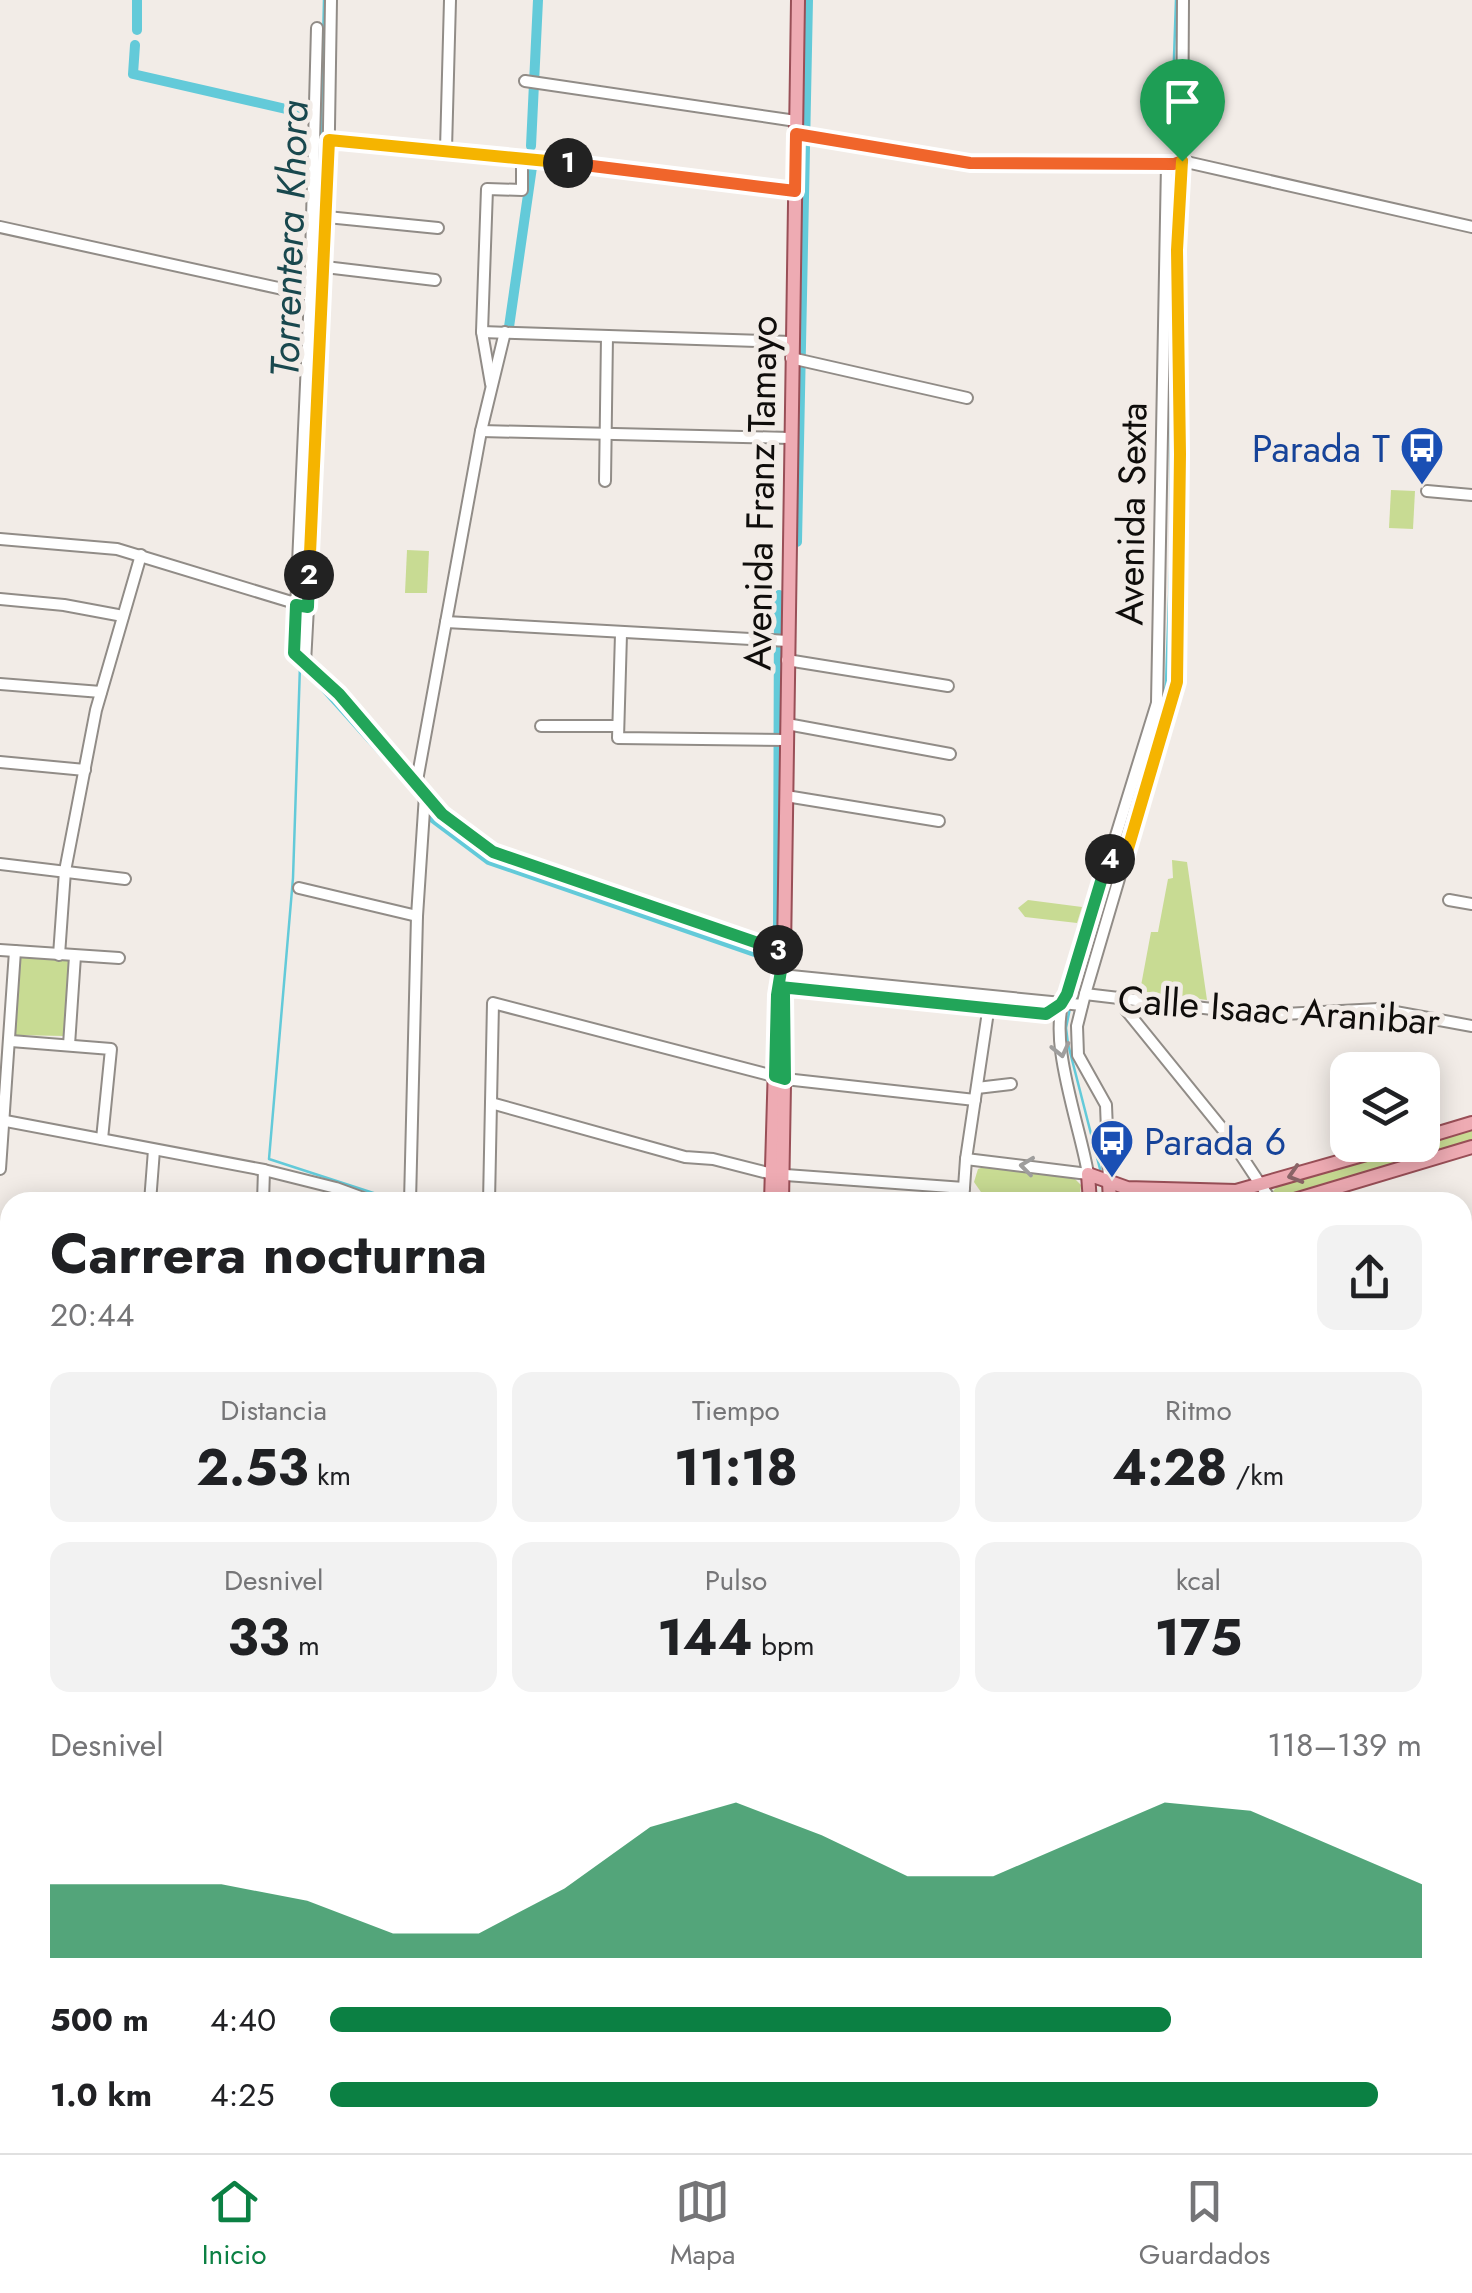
<!DOCTYPE html>
<html lang="es">
<meta charset="utf-8">
<style>
:root{--surface:#fff;--page:#f2f2f2;--text:#202124;--muted:#757577;--line:#e0e0e0;--accent:#0b8043}
body{margin:0;font-family:Jost,sans-serif;background:var(--page);color:var(--text);height:100vh;display:flex;flex-direction:column;font-size:38px;white-space:nowrap}
*{box-sizing:border-box;margin:0}
p{font-size:32px;color:var(--muted)}
.icon{flex:none;width:55px;height:55px;fill:none;stroke:currentColor;stroke-width:2;stroke-linecap:round;stroke-linejoin:round}
.map{position:relative;flex:1;overflow:hidden}
.drawer{position:absolute;left:0px;top:1192px;width:1472px;height:962px;display:flex;flex-direction:column;background:var(--surface);border-radius:30px 30px 0 0;box-shadow:0 5px 25px #0003}
.drawer>*{flex:none}
.fabs{position:absolute;left:1330px;top:1052px;display:grid;gap:20px}
.fabs a{display:grid;place-items:center;width:110px;height:110px;border-radius:20px;background:var(--surface);box-shadow:0 5px 25px #0003;font-size:50px}
.pin{position:absolute;display:grid;place-items:center;width:85px;height:85px;color:#fff;margin:-102px -42px;border-radius:50% 50% 50% 0;rotate:-45deg;box-shadow:0 0 10px #0007}
.pin .icon{rotate:45deg}
.km{position:absolute;width:50px;height:50px;margin:-25px;border-radius:50%;background:#222;color:#fff;font-size:28px;line-height:50px;text-align:center}
.round{display:grid;place-items:center;flex:none;width:105px;height:105px;border-radius:20px;background:var(--page)}
.summary{display:flex;align-items:center;justify-content:space-between;height:170px;padding:0 50px}
h1{font-size:55px;font-weight:700;line-height:75px}
.stats{display:grid;grid-template-columns:repeat(3,1fr);gap:15px;height:170px;padding:10px 50px}
.stats div{display:grid;align-content:center;border-radius:20px;background:var(--page);text-align:center}
.stats b{font-size:50px;font-weight:700}
.stats small{font-size:28px;font-weight:400}
.stats p{font-size:28px}
.chart{height:280px;padding:20px 50px}
.chart p{display:flex;justify-content:space-between}
.chart svg{width:100%;height:180px;margin-top:10px;fill:var(--accent);opacity:.7}
ul{padding:0 50px;list-style:none;font-size:32px}
li{display:grid;grid-template-columns:160px 120px 1fr;align-items:center;height:75px}
li i{height:25px;border-radius:12px;background:var(--accent)}
.tabs{display:flex;justify-content:space-around;align-items:center;height:140px;border-top:2px solid var(--line);background:var(--surface);font-size:28px;color:var(--muted)}
.tabs a{display:grid;justify-items:center;gap:5px}
.tabs .on{color:var(--accent)}
.map>svg:first-child{display:block}
.green{fill:#c8db93}
.water{fill:#63cad9}
.lines{fill:none;stroke-linecap:round;stroke-linejoin:round}
.stream{stroke:#63cad9;stroke-width:2.5}
.canal{stroke:#63cad9;stroke-width:10}
.minor-casing{stroke:#918c87;stroke-width:14}
.major-casing{stroke:#994f57;stroke-width:16}
.minor{stroke:#fff;stroke-width:10}
.major{stroke:#eeabb3;stroke-width:12}
.oneway{stroke:#9f9e9d}
.oneway2{stroke:#8a6467}
.split-1-casing{stroke:#fff;stroke-width:20}
.split-2-casing{stroke:#fff;stroke-width:20}
.split-3-casing{stroke:#fff;stroke-width:20}
.split-4-casing{stroke:#fff;stroke-width:20}
.split-5-casing{stroke:#fff;stroke-width:20}
.split-1{stroke:#f0652b;stroke-width:12}
.split-2{stroke:#f5b400;stroke-width:12}
.split-3{stroke:#22a559;stroke-width:12}
.split-4{stroke:#22a559;stroke-width:12}
.split-5{stroke:#f5b400;stroke-width:12}
.labels{text-anchor:middle;dominant-baseline:central;stroke-width:10;stroke-linejoin:round;paint-order:stroke}
.transit-label{font-size:38px;fill:#164399;stroke:#f2ece7;text-anchor:end}
.street-label{font-size:38px;fill:#0f0d0b;stroke:#f2ece7}
.water-label{font-size:40px;font-style:italic;fill:#19484e;stroke:#f2ece7}
</style>
<div class="map">
<svg width="1472" height="2153" viewBox="0 0 1472 2153">
<rect width="100%" height="100%" fill="#f2ece7"/>
<!-- green -->
<g class="green">
<path d="M1391,490L1415,491L1413,529L1389,528Z"/>
<path d="M407,550L429,551L427,593H405Z"/>
<path d="M1172,860L1187,862L1207,1000L1140,991L1151,932H1158L1168,879L1173,878Z"/>
<path d="M1028,900L1082,907L1077,923L1025,917L1018,908Z"/>
<path d="M20,956L69,960L64,1036L15,1035Z"/>
<path d="M1472,1130V1140L1281,1199L1273,1191L1278,1186Z"/>
<path d="M986,1166L1072,1176L1081,1185L1080,1195L1072,1202L983,1195L974,1182L978,1169Z"/>
<path d="M1123,1191L1234,1198L1255,1194L1262,1202H1123Z"/>
<path d="M1462,1415H1472V2153H1109L1110,2145H1462Z"/>
</g>
<!-- water -->
<path class="water" d="M1462,1663H1469L1472,1696V2153L1279,2145H1462Z"/>
<g class="lines">
<!-- stream -->
<g class="stream">
<path d="M1171,144L1176,0"/>
<path d="M1171,207V311"/>
<path d="M304,583L316,333L324,0"/>
<path d="M300,666L293,878L269,1159L401,1202"/>
<path d="M300,666L419,798"/>
<path d="M1116,856L1163,705L1166,683L1171,546V334"/>
<path d="M1072,1001L1110,873"/>
<path d="M1070,1008L1066,1028L1068,1044L1100,1169"/>
<path d="M759,2153V2145"/>
<path d="M1095,2153L1096,2145"/>
</g>
<!-- canal -->
<g class="canal">
<path d="M137,30V0"/>
<path d="M135,45L133,74L312,115"/>
<path d="M531,146L538,0"/>
<path d="M509,327L532,167"/>
<path d="M797,542L808,0"/>
<path d="M433,818L489,860L778,960V951"/>
<path d="M778,929L779,595"/>
<path d="M0,1476L10,1481"/>
</g>
<defs>
<g id="minor">
<path d="M317,28L310,295L294,653L339,695L442,815L493,852L784,952"/>
<path d="M525,81L796,121"/>
<path d="M795,134L970,163L1171,164"/>
<path d="M329,140L446,149L795,191"/>
<path d="M446,149L450,0"/>
<path d="M1182,161L1472,227"/>
<path d="M327,217L438,228"/>
<path d="M0,227L310,295"/>
<path d="M325,267L435,280"/>
<path d="M482,332L791,342"/>
<path d="M791,358L967,398"/>
<path d="M491,384L482,332L487,189L522,190V158"/>
<path d="M481,431L790,438"/>
<path d="M605,481L607,336"/>
<path d="M1427,491L1472,495"/>
<path d="M0,539L117,549L308,607L305,663"/>
<path d="M0,599L64,605L123,616"/>
<path d="M308,607L328,190L331,0"/>
<path d="M446,622L788,641"/>
<path d="M621,634L618,738L786,740"/>
<path d="M787,660L948,686"/>
<path d="M0,684L101,692"/>
<path d="M787,724L950,754"/>
<path d="M541,726H618"/>
<path d="M0,762L85,770"/>
<path d="M416,786L481,431L505,332"/>
<path d="M786,796L939,821"/>
<path d="M0,864L125,879"/>
<path d="M299,888L417,916"/>
<path d="M1449,900L1472,904"/>
<path d="M0,950L119,958"/>
<path d="M59,955L65,871L96,710L141,555"/>
<path d="M781,975L1082,1005"/>
<path d="M780,987L1046,1014L1060,1004"/>
<path d="M1085,994L1263,1015L1379,1009L1472,1026"/>
<path d="M1125,1000L1126,1010L1229,1137L1272,1202"/>
<path d="M11,1041L111,1049L102,1139"/>
<path d="M69,1045L75,956"/>
<path d="M977,1088L1011,1084"/>
<path d="M491,1103L685,1157L713,1159L772,1174L964,1188"/>
<path d="M0,1120L264,1170L336,1188L374,1202"/>
<path d="M966,1159L1088,1174C1081,1128 1044,1032 1067,994L1157,703L1167,164"/>
<path d="M0,1169L15,951"/>
<path d="M1109,1182L1106,1105L1078,1055L1077,1026L1085,994L1177,682L1180,454L1177,250L1182,161L1183,0"/>
<path d="M946,1198L998,1202"/>
<path d="M150,1202L154,1150"/>
<path d="M263,1202L264,1170"/>
<path d="M410,1202L417,916L425,795"/>
<path d="M489,1202L493,1003L785,1079L975,1100"/>
<path d="M963,1202L966,1159L989,1005"/>
<path d="M1462,1231L1472,1232"/>
<path d="M0,1469L10,1475"/>
<path d="M0,2126L10,2127"/>
<path d="M481,2145V2153"/>
<path d="M752,2145V2153"/>
<path d="M764,2145V2153"/>
<path d="M53,2153V2145"/>
<path d="M214,2153L215,2145"/>
<path d="M301,2153L302,2145"/>
<path d="M388,2153V2145"/>
<path d="M596,2153V2145"/>
</g>
<g id="major">
<path d="M1422,1138L1472,1123"/>
<path d="M1109,1182L1110,1202"/>
<path d="M771,1202L777,995L784,952L798,0"/>
<path d="M782,1202L785,1025"/>
<path d="M1090,1202L1088,1174L1127,1188L1236,1191L1398,1145"/>
<path d="M1288,1202L1472,1147"/>
<path d="M0,1304H10"/>
<path d="M0,1315H10"/>
<path d="M1462,1392L1472,1391"/>
<path d="M1462,1408H1472"/>
<path d="M0,1882L10,1878"/>
<path d="M0,1896L10,1892"/>
<path d="M1104,2153V2145"/>
</g>
</defs>
<!-- minor casing -->
<use href="#minor" class="minor-casing"/>
<!-- major casing -->
<use href="#major" class="major-casing"/>
<!-- minor -->
<use href="#minor" class="minor"/>
<!-- major -->
<use href="#major" class="major"/>
</g>
<!-- one-way arrows -->
<defs><path id="oneway-chevron" d="M-2-3.5L2.5 0L-2 3.5" fill="none" stroke-width="1.6" stroke-linecap="round" stroke-linejoin="round" transform="scale(2.5)"/></defs>
<g class="oneway">
<use href="#oneway-chevron" transform="translate(1061 1050) rotate(77)"/>
<use href="#oneway-chevron" transform="translate(1027 1166) rotate(-173)"/>
</g>
<use class="oneway2" href="#oneway-chevron" transform="translate(1295 1175) rotate(163)"/>
<g class="lines">
<defs>
<path id="split-1" d="M568,163L795,191L796,134L970,163L1174,164L1182,161"/>
<path id="split-2" d="M309,575L329,140L568,163"/>
<path id="split-3" d="M309,575L308,607L296,605L294,653L339,694L442,814L493,852L778,950"/>
<path id="split-4" d="M778,950L784,952L777,995L775,1076L785,1079L784,995L780,987L1046,1014L1061,1004L1067,994L1108,858L1110,859"/>
<path id="split-5" d="M1110,859L1124,862L1177,682L1180,454L1177,250L1182,161"/>
</defs>
<!-- split-1 casing -->
<use href="#split-1" class="split-1-casing"/>
<!-- split-2 casing -->
<use href="#split-2" class="split-2-casing"/>
<!-- split-3 casing -->
<use href="#split-3" class="split-3-casing"/>
<!-- split-4 casing -->
<use href="#split-4" class="split-4-casing"/>
<!-- split-5 casing -->
<use href="#split-5" class="split-5-casing"/>
<!-- split-1 -->
<use href="#split-1" class="split-1"/>
<!-- split-2 -->
<use href="#split-2" class="split-2"/>
<!-- split-3 -->
<use href="#split-3" class="split-3"/>
<!-- split-4 -->
<use href="#split-4" class="split-4"/>
<!-- split-5 -->
<use href="#split-5" class="split-5"/>
</g>
<!-- icons -->
<defs>
<symbol id="bus-pin" viewBox="-11 -11 22 30"><path d="M0 17L-7.5 6A9.5 9.5 0 1 1 7.5 6Z" fill="#1a4fb4" stroke="#f2ece7"/><path d="M-5-6H5V4H4V6H2V4H-2V6H-4V4H-5ZM-3.5-4V0h7V-4ZM-3.5 1.2v1.5H-2V1.2ZM2 1.2v1.5H3.5V1.2Z" fill="#fff"/></symbol>
</defs>
<g fill-rule="evenodd">
<use href="#bus-pin" x="1397" y="423" width="50" height="68"/>
<use href="#bus-pin" x="1087" y="1116" width="50" height="68"/>
</g>
<g class="labels">
<!-- transit labels -->
<g class="transit-label">
<text x="1390" y="448">Parada T</text>
<text x="1144" y="1141" text-anchor="start">Parada 6</text>
</g>
<!-- street labels -->
<g class="street-label">
<text transform="translate(760 493) rotate(-89)">Avenida Franz Tamayo</text>
<text transform="translate(1131 514) rotate(-89)">Avenida Sexta</text>
<text transform="translate(1279 1010) rotate(4)">Calle Isaac Aranibar</text>
</g>
<!-- water labels -->
<g class="water-label">
<text transform="translate(289 239) rotate(-88)">Torrentera Khora</text>
</g>
</g>
</svg>
<div class="fabs">
<a><svg class="icon" aria-label="layers" viewBox="0 0 24 24"><path d="M12 4l9 5-9 5-9-5zM3 14l9 5 9-5"/></svg></a>
</div>
<div class="pin" style="left:1182px;top:161px;background:#1e9e55"><svg class="icon" aria-label="arrive" viewBox="0 0 24 24"><path d="M6 21V4h12l-3 4 3 4H6"/></svg></div>
<b class="km" style="left:568px;top:163px">1</b>
<b class="km" style="left:309px;top:575px">2</b>
<b class="km" style="left:778px;top:950px">3</b>
<b class="km" style="left:1110px;top:859px">4</b>
<section class="drawer">
<div class="summary"><div><h1>Carrera nocturna</h1><p>20:44</p></div><a class="round"><svg class="icon" aria-label="share" viewBox="0 0 24 24"><path d="M12 15V3M7 8l5-5 5 5M5 13v7h14v-7"/></svg></a></div>
<div class="stats">
<div><p>Distancia</p><b>2.53<small> km</small></b></div>
<div><p>Tiempo</p><b>11:18</b></div>
<div><p>Ritmo</p><b>4:28<small> /km</small></b></div>
</div>
<div class="stats">
<div><p>Desnivel</p><b>33<small> m</small></b></div>
<div><p>Pulso</p><b>144<small> bpm</small></b></div>
<div><p>kcal</p><b>175</b></div>
</div>
<div class="chart"><p><span>Desnivel</span>118–139 m</p>
<svg viewBox="0 0 160 44" preserveAspectRatio="none"><path d="M0 44V26L10 26L20 26L30 30L40 38L50 38L60 27L70 12L80 6L90 14L100 24L110 24L120 15L130 6L140 8L150 17L160 26V44z"/></svg>
</div>
<ul>
<li><b>500 m</b>4:40<i style="width:77%"></i></li>
<li><b>1.0 km</b>4:25<i style="width:96%"></i></li>
</ul>
</section>
</div>
<nav class="tabs">
<a class="on"><svg class="icon" aria-label="home" viewBox="0 0 24 24"><path d="M3 11l9-7 9 7M6 9v11h12V9"/></svg>Inicio</a>
<a><svg class="icon" aria-label="map" viewBox="0 0 24 24"><path d="M3 6l6-2 6 2 6-2v14l-6 2-6-2-6 2zM9 4v14M15 6v14"/></svg>Mapa</a>
<a><svg class="icon" aria-label="saved" viewBox="0 0 24 24"><path d="M7 4h10v16l-5-4-5 4z"/></svg>Guardados</a>
</nav>
